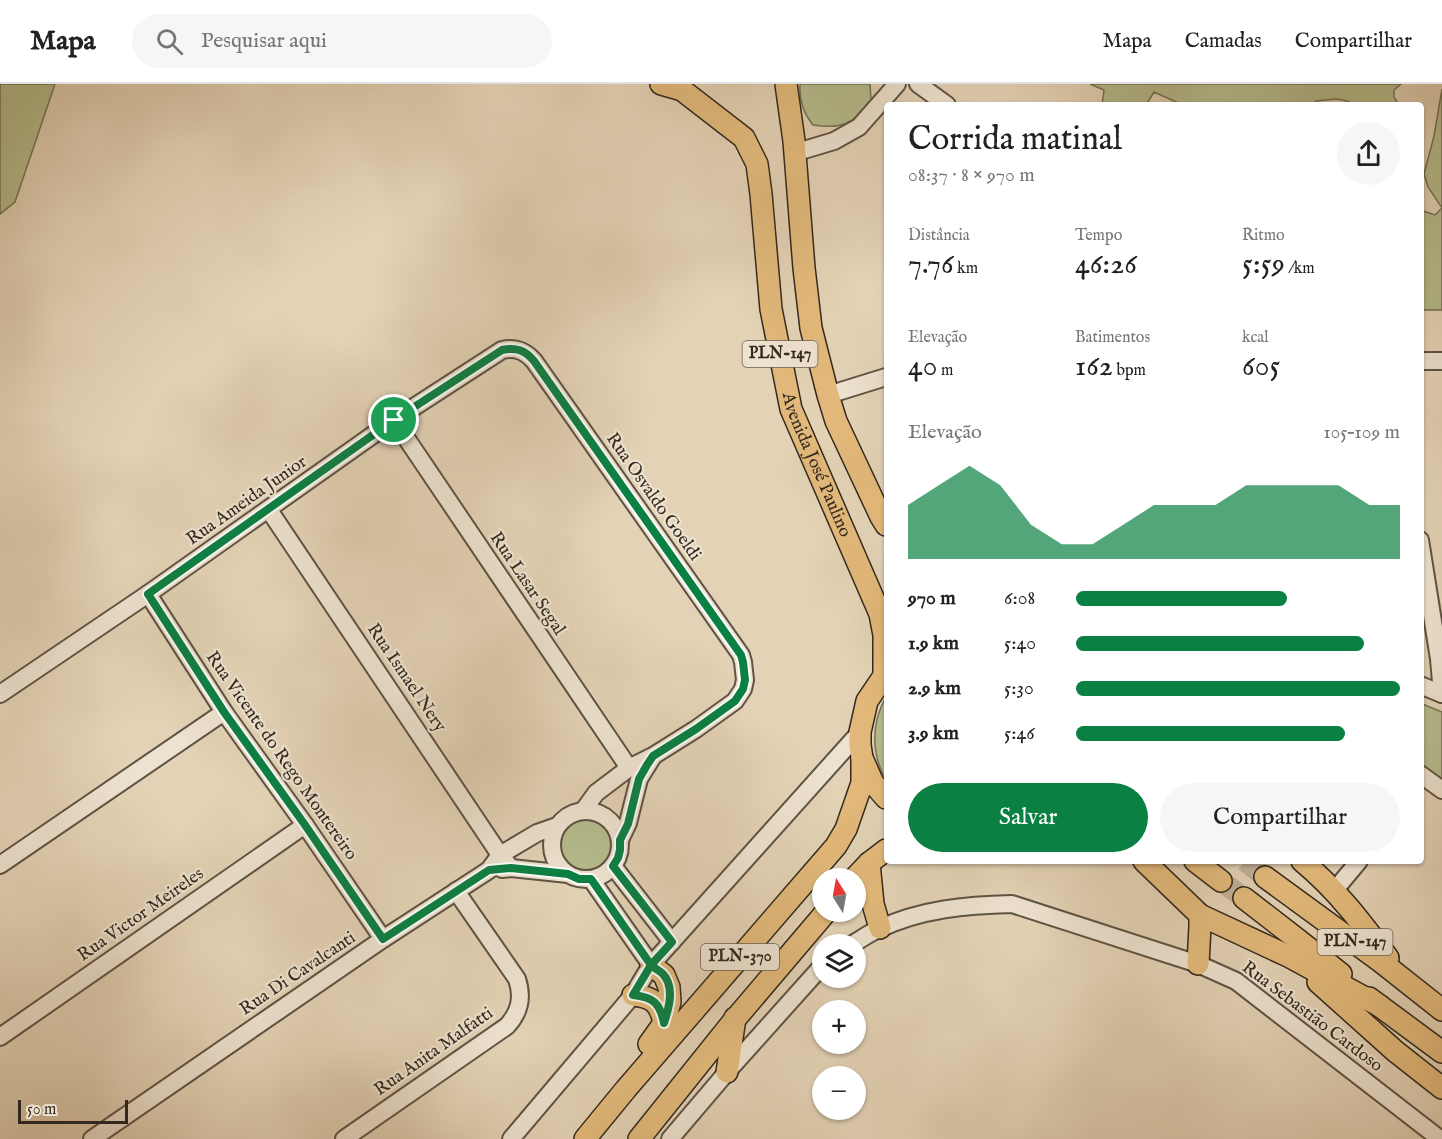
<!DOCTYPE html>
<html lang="pt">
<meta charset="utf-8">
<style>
:root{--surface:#fff;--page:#f6f6f6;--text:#222;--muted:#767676;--line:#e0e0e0;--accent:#0b8043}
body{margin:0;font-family:"IM FELL English",serif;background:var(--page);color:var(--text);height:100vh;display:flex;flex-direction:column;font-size:22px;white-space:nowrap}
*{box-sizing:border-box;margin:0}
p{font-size:20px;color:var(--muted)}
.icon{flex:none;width:33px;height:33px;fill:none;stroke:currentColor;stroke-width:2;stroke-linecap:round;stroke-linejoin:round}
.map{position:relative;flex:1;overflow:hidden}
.details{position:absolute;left:884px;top:18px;width:540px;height:762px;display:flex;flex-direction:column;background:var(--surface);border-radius:6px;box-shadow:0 2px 4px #0004}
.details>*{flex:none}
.needle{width:39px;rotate:349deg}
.tools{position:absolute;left:812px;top:784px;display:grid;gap:12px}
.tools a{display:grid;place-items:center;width:54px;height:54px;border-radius:50%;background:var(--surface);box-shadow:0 2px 4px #0004;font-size:30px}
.scale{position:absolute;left:18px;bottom:15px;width:110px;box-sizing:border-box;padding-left:6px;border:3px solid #33291e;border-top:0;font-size:16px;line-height:21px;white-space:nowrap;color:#33291e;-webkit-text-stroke:4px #ede2cf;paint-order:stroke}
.pin{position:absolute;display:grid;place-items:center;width:51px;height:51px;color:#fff;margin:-26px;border:3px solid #fff;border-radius:50%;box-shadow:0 2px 6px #0007}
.round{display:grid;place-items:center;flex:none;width:63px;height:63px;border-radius:32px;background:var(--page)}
.headline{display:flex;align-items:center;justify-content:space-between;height:102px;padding:0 24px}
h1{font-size:33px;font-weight:600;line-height:45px}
.stats{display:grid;grid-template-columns:repeat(3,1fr);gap:9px;height:102px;padding:6px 24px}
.stats div{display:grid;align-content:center}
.stats b{font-size:30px;font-weight:600}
.stats small{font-size:16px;font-weight:400}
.stats p{font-size:16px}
.chart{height:168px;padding:12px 24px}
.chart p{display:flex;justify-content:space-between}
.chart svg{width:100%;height:108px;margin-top:6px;fill:var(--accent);opacity:.7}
.button{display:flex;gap:12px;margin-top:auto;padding:12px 24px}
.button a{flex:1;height:69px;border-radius:36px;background:var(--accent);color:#fff;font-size:24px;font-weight:600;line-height:69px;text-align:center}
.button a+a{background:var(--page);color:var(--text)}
ul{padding:0 24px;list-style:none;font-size:20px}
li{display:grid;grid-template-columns:96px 72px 1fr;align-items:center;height:45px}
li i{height:15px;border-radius:8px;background:var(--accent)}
header{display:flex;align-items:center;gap:36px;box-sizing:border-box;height:84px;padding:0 30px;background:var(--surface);border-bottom:2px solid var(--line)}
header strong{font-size:28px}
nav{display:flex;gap:33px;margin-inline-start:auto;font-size:21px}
.search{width:420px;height:54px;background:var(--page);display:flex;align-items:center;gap:15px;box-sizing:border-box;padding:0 21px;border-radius:33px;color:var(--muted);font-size:22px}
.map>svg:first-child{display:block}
.green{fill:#b5bb8c;stroke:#747255;stroke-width:1.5}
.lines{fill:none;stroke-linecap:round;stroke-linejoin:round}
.major-tunnel{stroke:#c0b097;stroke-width:21;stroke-dasharray:21 10;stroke-linecap:butt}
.minor-casing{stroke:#5f5344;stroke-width:20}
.major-casing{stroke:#33291e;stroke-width:24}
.minor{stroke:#ede2cf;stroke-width:16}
.major{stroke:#e2b97a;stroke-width:21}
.route-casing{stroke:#fff;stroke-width:12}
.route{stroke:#0b8043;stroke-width:8}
.labels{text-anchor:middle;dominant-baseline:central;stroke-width:4.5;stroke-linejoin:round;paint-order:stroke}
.shield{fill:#ede2cf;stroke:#6b6053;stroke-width:1.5}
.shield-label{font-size:16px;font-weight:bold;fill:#33291e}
.street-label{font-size:18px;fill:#33291e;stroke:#ede2cf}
</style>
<header>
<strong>Mapa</strong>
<div class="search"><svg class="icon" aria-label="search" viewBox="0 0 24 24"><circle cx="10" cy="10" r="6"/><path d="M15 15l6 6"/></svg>Pesquisar aqui</div>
<nav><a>Mapa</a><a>Camadas</a><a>Compartilhar</a></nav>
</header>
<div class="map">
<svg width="1442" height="1055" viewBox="0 0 1442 1055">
<rect width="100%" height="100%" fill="#e3d2b5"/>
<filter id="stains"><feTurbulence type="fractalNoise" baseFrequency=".00333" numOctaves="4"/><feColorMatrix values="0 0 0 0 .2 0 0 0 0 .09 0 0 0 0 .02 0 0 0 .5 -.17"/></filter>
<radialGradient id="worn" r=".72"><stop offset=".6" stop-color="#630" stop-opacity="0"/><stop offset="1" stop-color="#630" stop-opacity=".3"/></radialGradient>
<!-- green -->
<g class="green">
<path d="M0,0H55L15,118L0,130Z"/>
<path d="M800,0H870L871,16C865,22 859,32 851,37C841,43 825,43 813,41C803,29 799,16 800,0Z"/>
<path d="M1090,0H1401L1394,6V13L1399,21H1354C1343,12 1329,16 1316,17L1318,21H1183L1154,8L1146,21H1102L1104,6Z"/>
<path d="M1442,5V124L1428,103L1424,90L1434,52Z"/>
<path d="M1442,124V226H1421V130L1423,127L1435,131Z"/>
<path d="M886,613V696C871,670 871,639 886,613Z"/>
<path d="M1420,619L1442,628V698L1421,682Z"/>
<circle cx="586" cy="761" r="25"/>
</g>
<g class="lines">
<!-- major-tunnel -->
<g class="major-tunnel">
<path d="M1245,777L1265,793"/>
<path d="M1221,797L1244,814"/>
</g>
<defs>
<g id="minor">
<path d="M918,0L947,21"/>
<path d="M794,69L834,57L859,43L897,0"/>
<path d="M1420,277H1442"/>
<path d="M828,311L886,293"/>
<path d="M394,336L629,684"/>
<path d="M269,426L500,771L511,784"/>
<path d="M1420,456L1439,575L1442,610"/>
<path d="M148,510L224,628L305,741L383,855"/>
<path d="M1420,601L1442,610"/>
<path d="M0,610L148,510L394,336L502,266C516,263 525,267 534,277L741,571L743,578L745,596L743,605L735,617L696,645L653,672L629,684L596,709L583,727"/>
<path d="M1420,690L1442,706"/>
<circle cx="586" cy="761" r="34"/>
<path d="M620,756L628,739L639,695L652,674"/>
<path d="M0,781L224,628"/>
<path d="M613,782L672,858"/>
<path d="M502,785L511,784L568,790"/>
<path d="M591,795L651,881"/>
<path d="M1334,807L1359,777"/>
<path d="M851,861C860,856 869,849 879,845C921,825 967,821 1012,820L1198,880L1236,897L1440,1055"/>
<path d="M0,953L305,741"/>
<path d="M92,1055L383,855L489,786L500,771L537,749L557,742"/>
<path d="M344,1055L507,942C520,928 523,913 517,895L456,807"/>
<path d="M511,1055L633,911L651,881L860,648"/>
<path d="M670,1055L727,988L822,882"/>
</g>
<g id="major">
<path id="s1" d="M661,0L682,6L744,54L757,80L761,110L771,225L791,325L880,530L884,551V590"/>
<path d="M786,0L794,57L804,184L811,244L828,311L836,337L881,433L886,441"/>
<path d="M886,589L867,617L860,648V661L862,674L873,699L886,714"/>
<path d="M1144,777L1200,831L1290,873L1380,922"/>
<path d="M1195,777L1221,797"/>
<path d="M1302,777C1337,806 1361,838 1388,874"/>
<path d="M869,779L873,820L880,844"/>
<path d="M1265,793L1380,877L1442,926"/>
<path d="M854,795L869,779L886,766"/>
<path d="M1244,814L1297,855L1341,890"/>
<path d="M1198,880L1200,842V831"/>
<path d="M1318,898L1395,967L1442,1004"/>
<path d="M633,911C653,913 660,919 664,939"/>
<path d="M1369,914L1442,968"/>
<path d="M649,960L664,939L670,918L669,903L664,891L651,881"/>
<path d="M727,988L735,934"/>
<path d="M585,1055L626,1005L836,762L846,745L862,699V674"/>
<path d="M639,1055L736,934L826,828"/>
</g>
</defs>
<!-- minor casing -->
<use href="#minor" class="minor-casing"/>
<!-- major casing -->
<use href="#major" class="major-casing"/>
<!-- minor -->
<use href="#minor" class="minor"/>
<!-- major -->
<use href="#major" class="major"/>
</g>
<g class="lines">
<defs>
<path id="route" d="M394,336L148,510L224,628L305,741L383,855L489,786L511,784L568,790L579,795H591L651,881L633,911C653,913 660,919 664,939C669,924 675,903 663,890C660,887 654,884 651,881L672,858L613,782L618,774L620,766V756L628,740L639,695L647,681L653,672L696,645L735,617L743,605L745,596L743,578L741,571L534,277C525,266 516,263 502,266L394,336"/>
</defs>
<!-- route casing -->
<use href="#route" class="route-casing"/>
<!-- route -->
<use href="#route" class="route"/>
</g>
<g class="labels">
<!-- shield labels -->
<g class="shield">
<rect x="742.5" y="257" width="75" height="26" rx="4.5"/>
<rect x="1317.5" y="845" width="75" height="26" rx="4.5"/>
<rect x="701" y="860" width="78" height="26" rx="4.5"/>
</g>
<g class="shield-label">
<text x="780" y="270">PLN-147</text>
<text x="1355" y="858">PLN-147</text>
<text x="740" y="873">PLN-370</text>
</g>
<!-- street labels -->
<g class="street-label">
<text stroke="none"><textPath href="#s1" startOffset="438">Avenida José Paulino</textPath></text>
<text transform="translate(653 413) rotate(55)">Rua Osvaldo Goeldi</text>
<text transform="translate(247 417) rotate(-35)">Rua Ameida Junior</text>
<text transform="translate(527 500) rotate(56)">Rua Lasar Segal</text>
<text transform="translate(406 594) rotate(56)">Rua Ismael Nery</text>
<text transform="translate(281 672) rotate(55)">Rua Vicente do Rego Montereiro</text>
<text transform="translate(141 831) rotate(-35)">Rua Victor Meireles</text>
<text transform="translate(298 890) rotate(-34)">Rua Di Cavalcanti</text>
<text transform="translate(1312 933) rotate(37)">Rua Sebastião Cardoso</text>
<text transform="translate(434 968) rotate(-35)">Rua Anita Malfatti</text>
</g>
</g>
<rect width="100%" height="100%" filter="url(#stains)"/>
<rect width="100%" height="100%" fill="url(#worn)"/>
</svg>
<div class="tools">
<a><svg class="needle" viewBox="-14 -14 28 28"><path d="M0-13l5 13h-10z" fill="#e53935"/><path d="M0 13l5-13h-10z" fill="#767676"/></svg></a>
<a><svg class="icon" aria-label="layers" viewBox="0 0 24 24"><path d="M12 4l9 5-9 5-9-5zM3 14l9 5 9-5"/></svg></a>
<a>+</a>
<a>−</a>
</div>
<div class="scale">50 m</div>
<div class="pin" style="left:394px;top:336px;background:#1e9e55"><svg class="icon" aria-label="arrive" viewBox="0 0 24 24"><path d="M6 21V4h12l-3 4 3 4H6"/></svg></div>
<section class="details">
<div class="headline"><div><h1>Corrida matinal</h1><p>08:37 · 8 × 970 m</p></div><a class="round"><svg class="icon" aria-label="share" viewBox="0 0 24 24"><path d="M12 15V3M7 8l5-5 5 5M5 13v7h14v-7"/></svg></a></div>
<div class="stats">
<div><p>Distância</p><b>7.76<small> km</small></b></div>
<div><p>Tempo</p><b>46:26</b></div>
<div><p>Ritmo</p><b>5:59<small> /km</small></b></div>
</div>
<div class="stats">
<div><p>Elevação</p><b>40<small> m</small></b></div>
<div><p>Batimentos</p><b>162<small> bpm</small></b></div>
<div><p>kcal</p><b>605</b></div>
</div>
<div class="chart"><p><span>Elevação</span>105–109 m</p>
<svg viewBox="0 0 160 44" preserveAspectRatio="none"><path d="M0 44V22L10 14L20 6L30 14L40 30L50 38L60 38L70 30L80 22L90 22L100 22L110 14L120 14L130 14L140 14L150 22L160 22V44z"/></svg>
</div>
<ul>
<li><b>970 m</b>6:08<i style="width:65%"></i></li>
<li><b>1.9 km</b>5:40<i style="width:89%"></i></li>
<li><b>2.9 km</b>5:30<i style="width:100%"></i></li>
<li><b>3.9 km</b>5:46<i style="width:83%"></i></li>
</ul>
<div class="button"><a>Salvar</a><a>Compartilhar</a></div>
</section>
</div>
